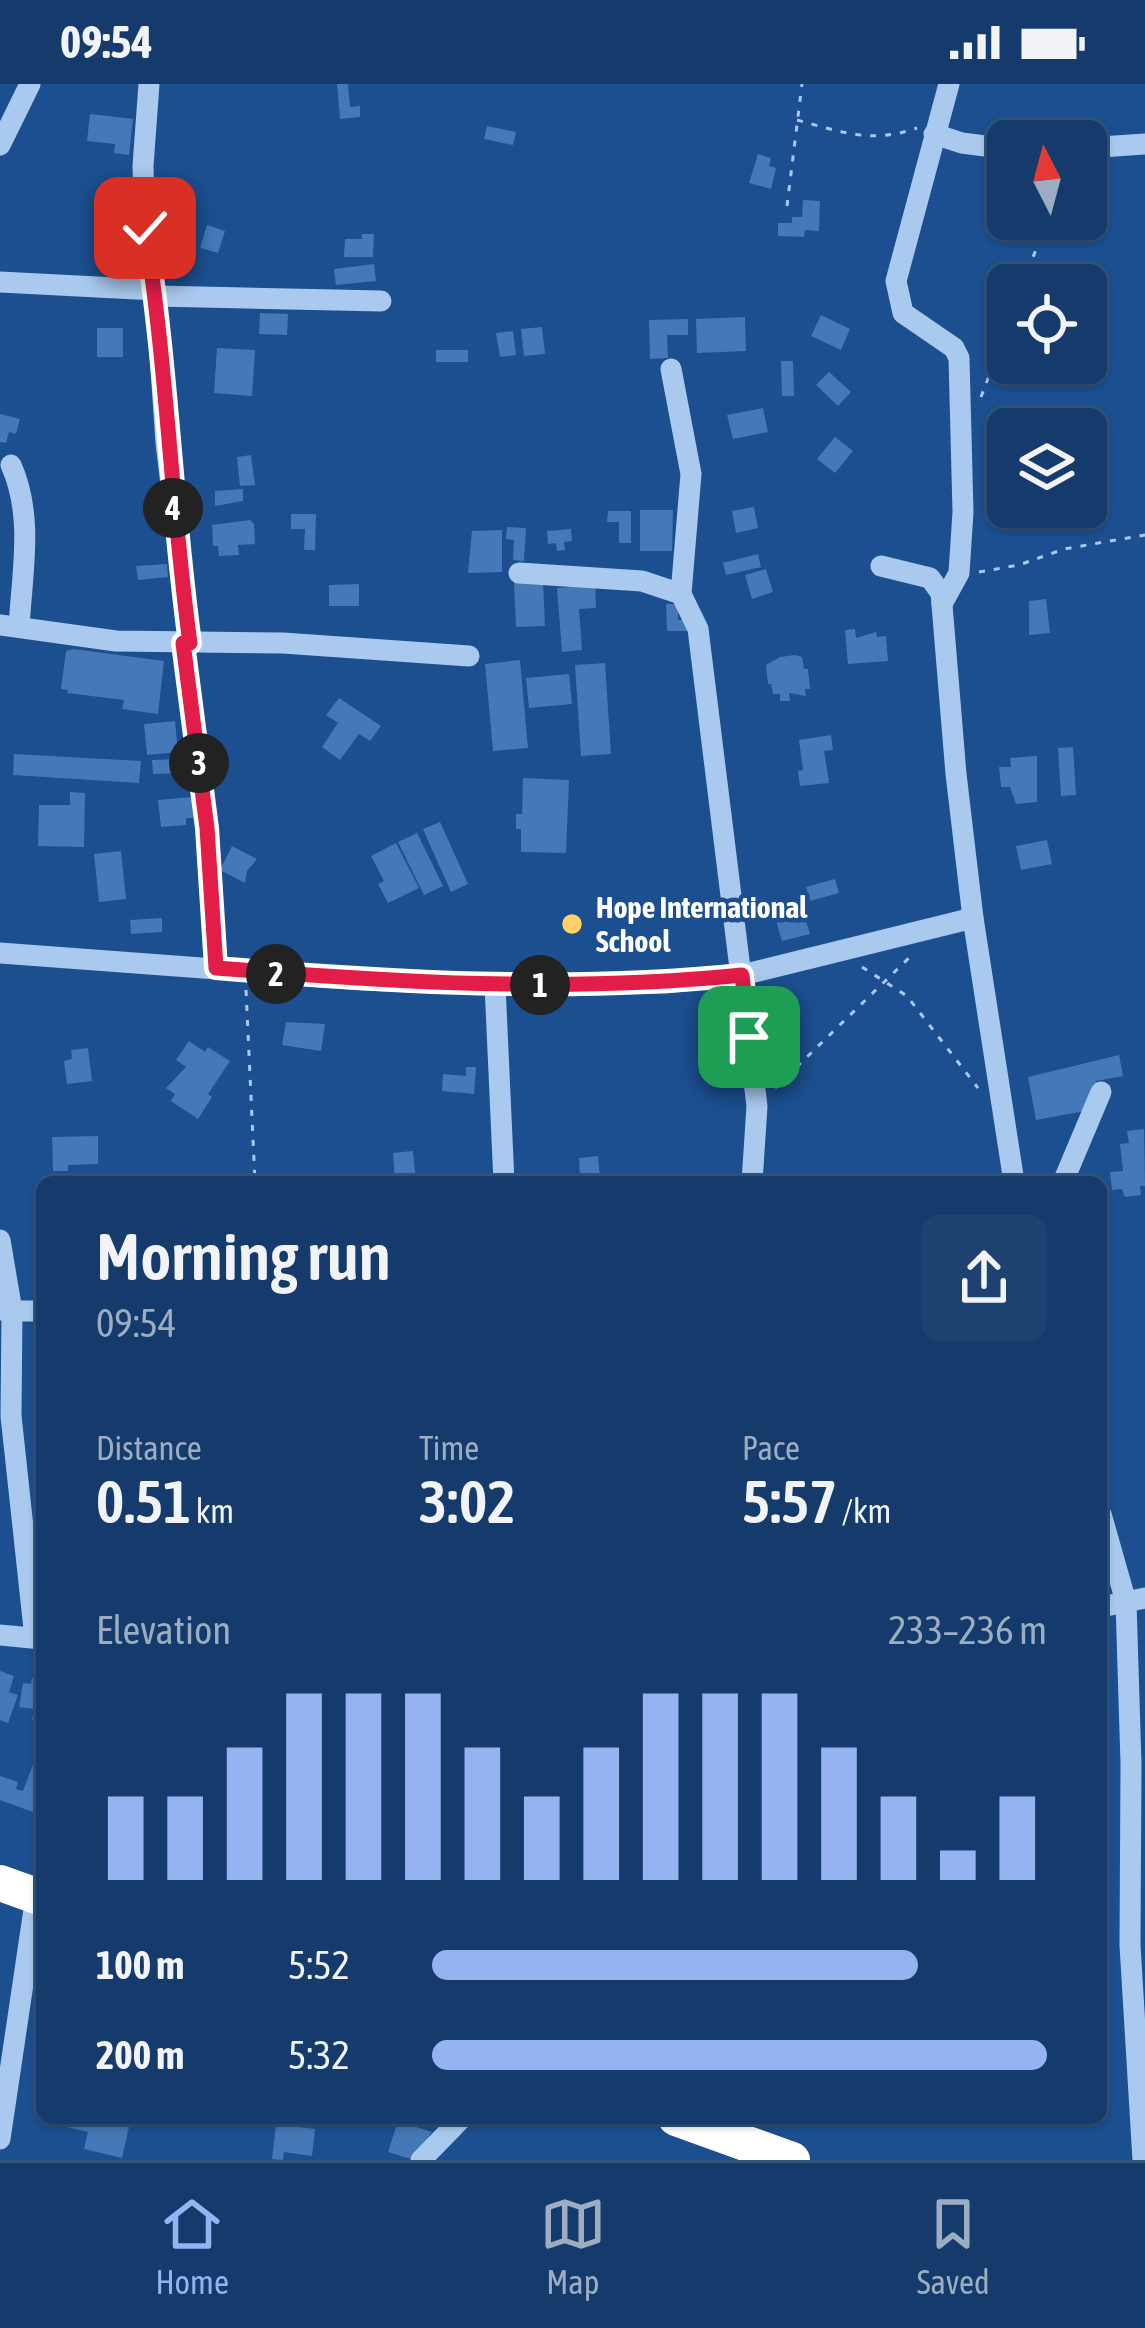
<!DOCTYPE html>
<meta charset="utf-8">
<style>
:root{--surface:#143b6b;--page:#1d4271;--text:#f1f3f6;--muted:#9dadc1;--line:#33557e;--accent:#95b2f1}
body{margin:0;font-family:"Asap Condensed",sans-serif;background:var(--page);color:var(--text);height:100vh;display:flex;flex-direction:column;font-size:45px;white-space:nowrap}
*{box-sizing:border-box;margin:0}
p{font-size:39px;color:var(--muted)}
.icon{flex:none;width:66px;height:66px;fill:none;stroke:currentColor;stroke-width:2;stroke-linecap:round;stroke-linejoin:round}
.map{position:relative;flex:1;overflow:hidden}
.details{position:absolute;left:36px;top:1092px;width:1071px;height:948px;display:flex;flex-direction:column;background:var(--surface);border-radius:18px;box-shadow:0 3px 9px #0004,0 0 0 3px var(--line)}
.details>*{flex:none}
.needle{width:78px;rotate:354deg}
.buttons{position:absolute;left:987px;top:36px;display:grid;gap:24px}
.buttons a{display:grid;place-items:center;width:120px;height:120px;border-radius:18px;background:var(--surface);box-shadow:0 3px 9px #0004,0 0 0 3px var(--line);font-size:60px}
.pin{position:absolute;display:grid;place-items:center;width:102px;height:102px;color:#fff;margin:-51px;border-radius:24px;box-shadow:0 6px 18px #0006}
.km{position:absolute;width:60px;height:60px;margin:-30px;border-radius:50%;background:#222;color:#fff;font-size:33px;line-height:60px;text-align:center}
.round{display:grid;place-items:center;flex:none;width:126px;height:126px;border-radius:18px;background:var(--page)}
.summary{display:flex;align-items:center;justify-content:space-between;height:204px;padding:0 60px}
h1{font-size:66px;font-weight:600;line-height:90px}
.metrics{display:grid;grid-template-columns:repeat(3,1fr);gap:18px;height:204px;padding:12px 60px}
.metrics div{display:grid;align-content:center}
.metrics b{font-size:60px;font-weight:600}
.metrics small{font-size:33px;font-weight:400}
.metrics p{font-size:33px}
.chart{height:336px;padding:24px 60px}
.chart p{display:flex;justify-content:space-between}
.chart svg{width:100%;height:216px;margin-top:12px;stroke:var(--accent);stroke-width:6}
ul{padding:0 60px;list-style:none;font-size:39px}
li{display:grid;grid-template-columns:192px 144px 1fr;align-items:center;height:90px}
li i{height:30px;border-radius:15px;background:var(--accent)}
.status{display:flex;justify-content:space-between;align-items:center;height:84px;padding:0 60px;background:var(--surface);direction:ltr}
.status svg{height:33px;fill:currentColor}
.dock{display:flex;justify-content:space-around;align-items:center;height:168px;border-top:3px solid var(--line);background:var(--surface);font-size:33px;color:var(--muted)}
.dock a{display:grid;justify-items:center;gap:6px}
.dock .current{color:var(--accent)}
.map>svg:first-child{display:block}
.building{fill:#4478b7}
.lines{fill:none;stroke-linecap:round;stroke-linejoin:round}
.path{stroke:#a9c9ee;stroke-width:3;stroke-dasharray:6 9;stroke-linecap:butt}
.minor{stroke:#a9c9ee;stroke-width:21}
.highway{stroke:#fff;stroke-width:36}
.route-casing{stroke:#fff;stroke-width:24}
.route{stroke:#e11d48;stroke-width:15}
.poi-dot{fill:#ffd166;stroke:#1b4f8f;stroke-width:4.5}
.labels{text-anchor:middle;dominant-baseline:central;stroke-width:9;stroke-linejoin:round;paint-order:stroke}
.poi-label{font-size:30px;font-weight:bold;fill:#fff;stroke:#1b4f8f;text-anchor:start}
</style>
<div class="status"><b>09:54</b><svg viewBox="0 0 49 12"><path d="M0 12V9h3v3zM5 12V6h3v6zM10 12V3h3v9zM15 12V0h3v12zM26 1h20v11H26zM47 4h2v5h-2z"/></svg></div>
<div class="map">
<svg width="1145" height="2076" viewBox="0 0 1145 2076">
<rect width="100%" height="100%" fill="#1b4f8f"/>
<!-- building -->
<g class="building">
<path d="M337,0H348L350,23L360,22V33L340,35Z"/>
<path d="M90,30L133,35L129,71L114,69L115,60L87,57Z"/>
<path d="M1035,36L1058,46L1053,57L1028,52Z"/>
<path d="M487,42L516,48L513,61L484,55Z"/>
<path d="M758,70L771,74L769,82L776,84L771,105L749,99Z"/>
<path d="M803,116L820,117L819,147L805,146L804,153L778,152V139H792V133H802Z"/>
<path d="M207,141L225,147L218,169L200,164Z"/>
<path d="M362,150H374L373,173H344L345,155H362Z"/>
<path d="M374,180L376,197L336,201L334,185Z"/>
<path d="M260,229L288,230L287,251L259,250Z"/>
<path d="M821,231L850,245L841,266L811,252Z"/>
<path d="M745,233L746,267L697,269L696,235Z"/>
<path d="M688,235V251H667L668,274L650,275L649,236Z"/>
<path d="M542,243L545,270L524,272L521,245Z"/>
<rect x="97" y="244" width="26" height="29"/>
<path d="M513,247L516,271L500,273L496,249Z"/>
<path d="M217,264L255,266L252,312L214,309Z"/>
<rect x="436" y="266" width="32" height="12"/>
<path d="M781,277H793L794,312H782Z"/>
<path d="M829,288L851,308L838,322L816,301Z"/>
<path d="M763,324L768,348L733,355L727,331Z"/>
<path d="M0,330L20,335L16,350L9,348L6,359L0,358Z"/>
<path d="M835,353L853,367L835,389L817,375Z"/>
<path d="M251,371L255,401L240,402L237,373Z"/>
<path d="M243,405V417L215,422V407Z"/>
<path d="M754,423L758,444L736,449L732,427Z"/>
<path d="M640,426H673L672,467H640Z"/>
<path d="M608,427H631V459H619V438H607Z"/>
<path d="M291,430H316L315,466H304L305,445H291Z"/>
<path d="M250,436L254,440L255,460L238,461L239,471L219,472L218,462H213L212,441Z"/>
<path d="M507,443L526,444L524,477L513,476L514,456L506,455Z"/>
<path d="M571,445L572,457L564,458L565,466L557,467L556,459L548,460L547,447Z"/>
<path d="M502,446V488L468,489L472,447Z"/>
<path d="M758,470L761,483L726,491L723,479Z"/>
<path d="M167,480L168,493L138,496L136,482Z"/>
<path d="M766,485L773,508L752,515L745,491Z"/>
<path d="M595,494L596,524L579,525L582,566L562,568L557,504L579,502Z"/>
<path d="M543,497L545,542L516,543L514,499Z"/>
<path d="M359,500V522H329V501Z"/>
<path d="M1046,515L1050,549L1029,551V517Z"/>
<path d="M666,520H678V536H687V547H667Z"/>
<path d="M855,545L856,554L876,548L877,553L886,552L888,577L848,580L845,546Z"/>
<path d="M73,565L164,577L158,630L122,625L124,616L67,609L68,606L61,605L66,567Z"/>
<path d="M795,571L802,573L804,585H808L810,605H805L806,612L789,609L790,617H780V610H773L771,600H768L766,581L780,573Z"/>
<path d="M520,576L528,664L493,667L485,580Z"/>
<path d="M605,579L611,670L581,672L575,581Z"/>
<path d="M569,590L572,620L529,624L526,594Z"/>
<path d="M339,614L381,642L370,657L359,650L340,676L322,663L338,639L326,631Z"/>
<path d="M175,637L178,668L147,671L144,640Z"/>
<path d="M831,651L833,666L824,667L829,699L800,702L798,687L803,686L799,656Z"/>
<path d="M1073,663L1076,711L1061,712L1058,664Z"/>
<path d="M14,670L141,677L139,699L13,691Z"/>
<path d="M1037,672V718L1016,720L1010,703H1001L999,683H1011L1010,674Z"/>
<path d="M180,675V689L153,690L152,676Z"/>
<path d="M523,694L569,696L566,769L521,768V745H516V730H522Z"/>
<path d="M70,708L85,709L84,763L38,762L39,721H70Z"/>
<path d="M192,713L193,734H186V741L161,743L158,716Z"/>
<path d="M440,738L468,800L451,808L423,745Z"/>
<path d="M417,749L443,802L424,811L398,758Z"/>
<path d="M1047,756L1052,780L1021,786L1016,762Z"/>
<path d="M396,759L419,804L388,819L378,800L384,797L371,772Z"/>
<path d="M232,762L257,775L247,787L245,799L220,786Z"/>
<path d="M121,767L126,815L99,818L94,770Z"/>
<path d="M835,795L839,809L810,817L806,803Z"/>
<path d="M794,828L797,839L806,837L810,850L782,857L775,833Z"/>
<path d="M162,834V848L131,850L130,836Z"/>
<path d="M286,938L325,940L321,967L282,961Z"/>
<path d="M189,957L205,968L208,963L230,977L208,1010L212,1013L198,1035L171,1017L175,1010L166,1004L186,983L176,976Z"/>
<path d="M88,964L92,997L67,1000L64,977L72,975L71,966Z"/>
<path d="M1119,971L1123,992L1096,997L1101,1024L1036,1036L1028,993Z"/>
<path d="M466,983H476L474,1010L442,1007L443,990L466,992Z"/>
<path d="M1144,1045L1145,1102H1140L1141,1111L1125,1113L1122,1105L1112,1106L1110,1088L1123,1087L1120,1060L1129,1059L1127,1047Z"/>
<path d="M98,1052V1080L68,1081V1087H53L52,1053Z"/>
<path d="M413,1067L416,1098H395L393,1069Z"/>
<path d="M598,1072L600,1094L580,1095L579,1074Z"/>
<path d="M0,1587L14,1592L9,1608L18,1611L8,1639L0,1636Z"/>
<path d="M32,1594L42,1595V1637L32,1636L34,1625L19,1623L23,1599L31,1600Z"/>
<path d="M34,1678L42,1680V1703L33,1728L0,1716V1692L18,1698L16,1705L23,1707Z"/>
<path d="M63,2034H131L122,2074L84,2065L88,2048L62,2042Z"/>
<path d="M398,2037L432,2048L411,2075L388,2068Z"/>
<path d="M276,2040L315,2045L312,2072L284,2068L283,2076L272,2075Z"/>
</g>
<g class="lines">
<!-- path -->
<g class="path">
<path d="M797,36C842,48 872,60 917,44"/>
<path d="M787,122L802,0"/>
<path d="M1023,201L1047,135"/>
<path d="M981,313L1008,242"/>
<path d="M979,488L1019,481L1064,465L1145,451"/>
<path d="M862,883L907,912L978,1004"/>
<path d="M246,906L255,1098"/>
<path d="M775,1004L914,869"/>
</g>
<!-- minor -->
<g class="minor">
<path d="M149,0L143,82L145,144L156,212L166,359L190,559"/>
<path d="M934,50L962,59L1008,65"/>
<path d="M0,61L30,0"/>
<path d="M1086,64L1145,60"/>
<path d="M0,198L155,206"/>
<path d="M156,212L381,217"/>
<path d="M671,285L691,390L681,510"/>
<path d="M11,381C34,432 22,489 19,543"/>
<path d="M881,482L930,494L941,509L956,690L973,834L1014,1098"/>
<path d="M519,489L642,497L681,510L698,545L757,1022L752,1098"/>
<path d="M942,520L959,489L963,428L959,274L954,264L903,229L896,197L949,0"/>
<path d="M0,541L116,557L283,559L469,572"/>
<path d="M183,559L207,744L216,883"/>
<path d="M0,869L363,896L495,901L665,899L742,891L973,834"/>
<path d="M495,901L504,1098"/>
<path d="M1063,1098L1101,1008"/>
<path d="M0,1156L12,1227H42"/>
<path d="M0,1226L12,1227L11,1332L35,1554"/>
<path d="M1101,1430L1126,1518L1131,1680L1130,1861L1143,2076"/>
<path d="M1101,1523L1145,1514"/>
<path d="M0,1551L42,1555"/>
<path d="M0,2055L36,1812"/>
<path d="M421,2076L462,2034"/>
</g>
<!-- highway -->
<g class="highway">
<path d="M0,1799L42,1814"/>
<path d="M676,2034L792,2076"/>
</g>
</g>
<g class="lines">
<defs>
<path id="route" d="M145,144C167,281 171,421 190,559H183L207,744L216,884C392,898 566,909 742,891L749,953"/>
</defs>
<!-- route casing -->
<use href="#route" class="route-casing"/>
<!-- route -->
<use href="#route" class="route"/>
</g>
<!-- markers -->
<circle class="poi-dot" cx="572" cy="840" r="12"/>
<g class="labels">
<!-- poi labels -->
<g class="poi-label">
<text x="596" y="823">Hope International<tspan x="596" dy="34">School</tspan></text>
</g>
</g>
</svg>
<div class="buttons">
<a><svg class="needle" viewBox="-14 -14 28 28"><path d="M0-13l5 13h-10z" fill="#e53935"/><path d="M0 13l5-13h-10z" fill="#9dadc1"/></svg></a>
<a><svg class="icon" aria-label="locate" viewBox="0 0 24 24"><circle cx="12" cy="12" r="6"/><path d="M12 2v4M12 18v4M2 12h4M18 12h4"/></svg></a>
<a><svg class="icon" aria-label="layers" viewBox="0 0 24 24"><path d="M12 4l9 5-9 5-9-5zM3 14l9 5 9-5"/></svg></a>
</div>
<div class="pin" style="left:749px;top:953px;background:#1e9e55"><svg class="icon" aria-label="arrive" viewBox="0 0 24 24"><path d="M6 21V4h12l-3 4 3 4H6"/></svg></div>
<div class="pin" style="left:145px;top:144px;background:#d93025"><svg class="icon" aria-label="check" viewBox="0 0 24 24"><path d="M5 12l5 5 9-10"/></svg></div>
<b class="km" style="left:540px;top:901px">1</b>
<b class="km" style="left:276px;top:890px">2</b>
<b class="km" style="left:199px;top:679px">3</b>
<b class="km" style="left:173px;top:424px">4</b>
<section class="details">
<div class="summary"><div><h1>Morning run</h1><p>09:54</p></div><a class="round"><svg class="icon" aria-label="share" viewBox="0 0 24 24"><path d="M12 15V3M7 8l5-5 5 5M5 13v7h14v-7"/></svg></a></div>
<div class="metrics">
<div><p>Distance</p><b>0.51<small> km</small></b></div>
<div><p>Time</p><b>3:02</b></div>
<div><p>Pace</p><b>5:57<small> /km</small></b></div>
</div>
<div class="chart"><p><span>Elevation</span>233–236 m</p>
<svg viewBox="0 0 160 44" preserveAspectRatio="none"><path d="M5 44V27M15 44V27M25 44V17M35 44V6M45 44V6M55 44V6M65 44V17M75 44V27M85 44V17M95 44V6M105 44V6M115 44V6M125 44V17M135 44V27M145 44V38M155 44V27"/></svg>
</div>
<ul>
<li><b>100 m</b>5:52<i style="width:79%"></i></li>
<li><b>200 m</b>5:32<i style="width:100%"></i></li>
</ul>
</section>
</div>
<nav class="dock">
<a class="current"><svg class="icon" aria-label="home" viewBox="0 0 24 24"><path d="M3 11l9-7 9 7M6 9v11h12V9"/></svg>Home</a>
<a><svg class="icon" aria-label="map" viewBox="0 0 24 24"><path d="M3 6l6-2 6 2 6-2v14l-6 2-6-2-6 2zM9 4v14M15 6v14"/></svg>Map</a>
<a><svg class="icon" aria-label="saved" viewBox="0 0 24 24"><path d="M7 4h10v16l-5-4-5 4z"/></svg>Saved</a>
</nav>
